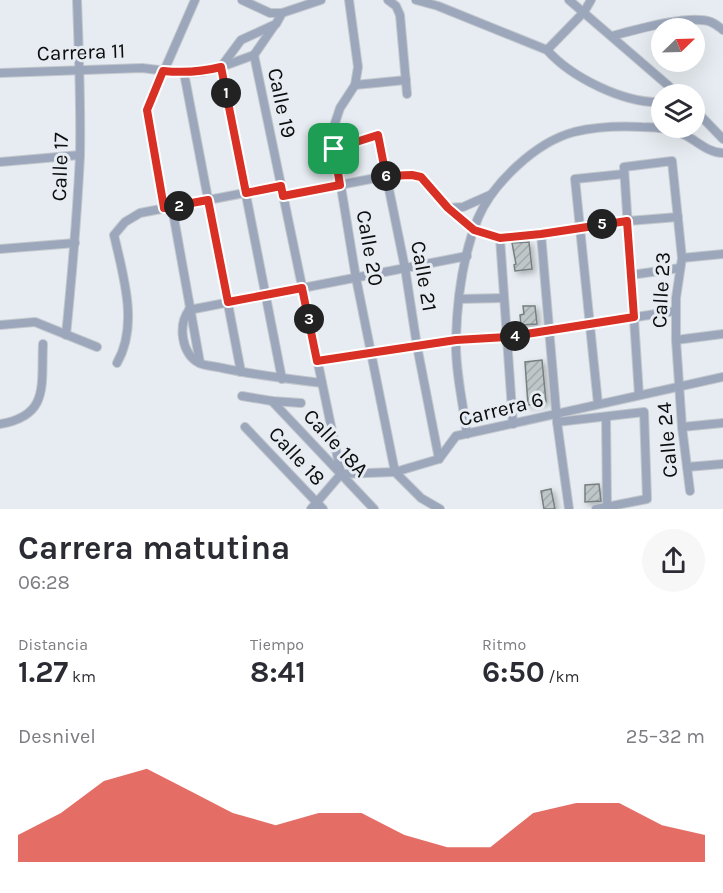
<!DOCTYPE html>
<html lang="es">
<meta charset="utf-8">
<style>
:root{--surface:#fff;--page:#f7f7f7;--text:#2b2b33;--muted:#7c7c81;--accent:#d93025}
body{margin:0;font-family:Karla,sans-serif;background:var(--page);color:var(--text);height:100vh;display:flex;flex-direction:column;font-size:22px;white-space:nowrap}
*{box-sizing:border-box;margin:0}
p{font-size:20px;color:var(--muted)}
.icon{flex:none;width:33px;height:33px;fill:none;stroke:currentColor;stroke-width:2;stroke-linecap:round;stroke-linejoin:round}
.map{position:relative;height:509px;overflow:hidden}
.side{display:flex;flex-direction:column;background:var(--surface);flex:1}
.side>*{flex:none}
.needle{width:39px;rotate:67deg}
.controls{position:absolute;left:651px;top:18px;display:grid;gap:12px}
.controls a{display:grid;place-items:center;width:54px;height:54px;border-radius:50%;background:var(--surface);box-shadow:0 6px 24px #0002;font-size:30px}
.pin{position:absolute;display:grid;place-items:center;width:51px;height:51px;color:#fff;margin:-26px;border-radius:12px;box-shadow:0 3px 9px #0006}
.km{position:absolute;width:30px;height:30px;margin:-15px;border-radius:50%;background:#222;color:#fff;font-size:16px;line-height:30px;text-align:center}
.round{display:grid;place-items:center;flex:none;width:63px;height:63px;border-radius:32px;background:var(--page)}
.summary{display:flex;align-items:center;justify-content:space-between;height:102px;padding:0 18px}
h1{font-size:33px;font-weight:700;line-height:45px}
.stats{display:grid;grid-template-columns:repeat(3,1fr);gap:9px;height:102px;padding:6px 18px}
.stats div{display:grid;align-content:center}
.stats b{font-size:30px;font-weight:700}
.stats small{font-size:16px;font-weight:400}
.stats p{font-size:16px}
.chart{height:168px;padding:12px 18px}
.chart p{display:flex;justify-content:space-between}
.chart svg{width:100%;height:108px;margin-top:6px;fill:var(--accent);opacity:.7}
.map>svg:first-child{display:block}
.building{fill:url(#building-hatch);stroke:#777f80;stroke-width:1.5;filter:url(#shadow)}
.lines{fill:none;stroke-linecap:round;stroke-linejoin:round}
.minor-casing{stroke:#c3c8cd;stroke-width:10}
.minor{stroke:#9ca7bc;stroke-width:8}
.route-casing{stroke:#fff;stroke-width:12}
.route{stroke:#d93025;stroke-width:8}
.labels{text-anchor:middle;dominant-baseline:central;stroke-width:6;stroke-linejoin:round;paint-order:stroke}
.street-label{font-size:21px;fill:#0b0d0e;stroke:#e6ecf1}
</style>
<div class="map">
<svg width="723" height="509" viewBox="0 0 723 509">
<defs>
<pattern id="building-hatch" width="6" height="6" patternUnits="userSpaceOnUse" patternTransform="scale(1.5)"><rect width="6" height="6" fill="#bec6c8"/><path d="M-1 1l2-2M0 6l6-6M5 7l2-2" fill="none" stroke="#a2a9ab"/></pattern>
<filter id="shadow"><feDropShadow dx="3" dy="3" stdDeviation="3" flood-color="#0004"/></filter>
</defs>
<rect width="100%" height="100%" fill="#e6ecf1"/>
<!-- building -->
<g class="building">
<path d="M529,242L532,269L515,271L514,265L516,264L512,243Z"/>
<path d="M523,306H535L537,324L521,325L520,315L524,314Z"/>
<path d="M542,360L546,402L528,405L525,362Z"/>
<path d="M599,484L601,501L585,502V485Z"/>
<path d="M551,489L555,509H544L541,491Z"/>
</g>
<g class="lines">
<defs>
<g id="minor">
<path d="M242,0L270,13H282L321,0"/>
<path d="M349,0L358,67L355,85L340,108L332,132L356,278L395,472"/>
<path d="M388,0L396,6L400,15L407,94"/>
<path d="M416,0L438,6L547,50C571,77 624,104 662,102"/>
<path d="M569,0L678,94"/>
<path d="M612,36C635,30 689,14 711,22C716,24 719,27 723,30"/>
<path d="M547,50L584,12L591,0"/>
<path d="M254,55L341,474"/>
<path d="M254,55L221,67L282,379"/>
<path d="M254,55L274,26"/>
<path d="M0,73L142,68L184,73L203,72L221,67L241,40L276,24L282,13"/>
<path d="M184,73L241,372"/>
<path d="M355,85L406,80"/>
<path d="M694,109L723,139"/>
<path d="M334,149L378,135L405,268L417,346L439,459"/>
<path d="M0,162L80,155"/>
<path d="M283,196L386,176L412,175L421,177L448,208L474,230L500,238L541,234L628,221L678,217"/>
<path d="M172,207L200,363"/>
<path d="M164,208L147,110L195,0"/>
<path d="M448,208L463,207L490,195"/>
<path d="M541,234L557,422L569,509"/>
<path d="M500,238L513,424"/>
<path d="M0,249L75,243"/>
<path d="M682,258L723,254"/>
<path d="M631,275L680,268"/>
<path d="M459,299L504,298"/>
<path d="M189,310L467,256"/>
<path d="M189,310C178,325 181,353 199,363C205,366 215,366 222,368C255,375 288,379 322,383"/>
<path d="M0,325L35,322L97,347"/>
<path d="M66,335C72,275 77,216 80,156C81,104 79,52 77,0"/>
<path d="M676,340L723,334"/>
<path d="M317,361L456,340L507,337L675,311"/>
<path d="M117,363C139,325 123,275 114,235L125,222L140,213L281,186"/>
<path d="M639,395L624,167L672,161L682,258L676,298V340L682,427L690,491"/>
<path d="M242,396L272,401L301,403"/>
<path d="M272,401L374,509"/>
<path d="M598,404L575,179L624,174"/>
<path d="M606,417L607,506"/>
<path d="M557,422L644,412L647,499L596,509"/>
<path d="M0,424C50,416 41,384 43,344"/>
<path d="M245,427L323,509"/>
<path d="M682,427L723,423"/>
<path d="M467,434C463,403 455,370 456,339C457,300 463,255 478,218C493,183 536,142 574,132C595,127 621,126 642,127C657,127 674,129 687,136C698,142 709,153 723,153"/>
<path d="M687,467L723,464"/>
<path d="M395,472L421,498L440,509"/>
<path d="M311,509L341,474L395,472L439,459L456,436L723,377"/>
</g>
</defs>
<!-- minor casing -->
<use href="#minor" class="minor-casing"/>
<!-- minor -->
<use href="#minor" class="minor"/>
</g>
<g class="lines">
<defs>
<path id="route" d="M221,67L246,193L281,186L283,196L340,185L334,149L378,135L386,176L412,175L421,177L448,208L474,230L500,238L541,234L627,221L634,317L507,337L456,340L317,361L302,288L228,302L208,200L164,208L147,110L163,71C184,73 201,72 221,67Z"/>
</defs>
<!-- route casing -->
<use href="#route" class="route-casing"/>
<!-- route -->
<use href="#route" class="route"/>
</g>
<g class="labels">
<!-- street labels -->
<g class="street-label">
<text transform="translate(81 52) rotate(-2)">Carrera 11</text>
<text transform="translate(282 103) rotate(78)">Calle 19</text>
<text transform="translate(60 167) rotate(-88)">Calle 17</text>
<text transform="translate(370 248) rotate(80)">Calle 20</text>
<text transform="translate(424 276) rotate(80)">Calle 21</text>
<text transform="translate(661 290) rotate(-87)">Calle 23</text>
<text transform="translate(501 409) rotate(-14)">Carrera 6</text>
<text transform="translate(667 440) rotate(-95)">Calle 24</text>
<text transform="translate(336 443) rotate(47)">Calle 18A</text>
<text transform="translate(297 456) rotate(47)">Calle 18</text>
</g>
</g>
</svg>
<div class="controls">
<a><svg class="needle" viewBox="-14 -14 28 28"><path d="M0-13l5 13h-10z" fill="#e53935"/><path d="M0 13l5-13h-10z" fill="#7c7c81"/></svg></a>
<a><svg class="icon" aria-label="layers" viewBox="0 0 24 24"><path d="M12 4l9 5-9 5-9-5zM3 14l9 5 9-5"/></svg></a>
</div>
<div class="pin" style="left:334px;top:149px;background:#1e9e55"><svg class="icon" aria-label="arrive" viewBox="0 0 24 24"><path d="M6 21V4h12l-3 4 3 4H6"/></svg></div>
<b class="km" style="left:226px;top:93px">1</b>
<b class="km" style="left:179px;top:206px">2</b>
<b class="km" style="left:309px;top:319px">3</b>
<b class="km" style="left:515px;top:336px">4</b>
<b class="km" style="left:602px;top:224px">5</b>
<b class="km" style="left:386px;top:176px">6</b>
</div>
<section class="side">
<div class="summary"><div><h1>Carrera matutina</h1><p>06:28</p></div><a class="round"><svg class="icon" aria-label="share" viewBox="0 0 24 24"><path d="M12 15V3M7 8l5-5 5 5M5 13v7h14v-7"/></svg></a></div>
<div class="stats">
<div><p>Distancia</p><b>1.27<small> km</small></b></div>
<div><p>Tiempo</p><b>8:41</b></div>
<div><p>Ritmo</p><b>6:50<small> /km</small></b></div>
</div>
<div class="chart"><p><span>Desnivel</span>25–32 m</p>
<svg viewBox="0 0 160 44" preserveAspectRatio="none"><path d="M0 44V33L10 24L20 11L30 6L40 15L50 24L60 29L70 24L80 24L90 33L100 38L110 38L120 24L130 20L140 20L150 29L160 33V44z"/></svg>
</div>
</section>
